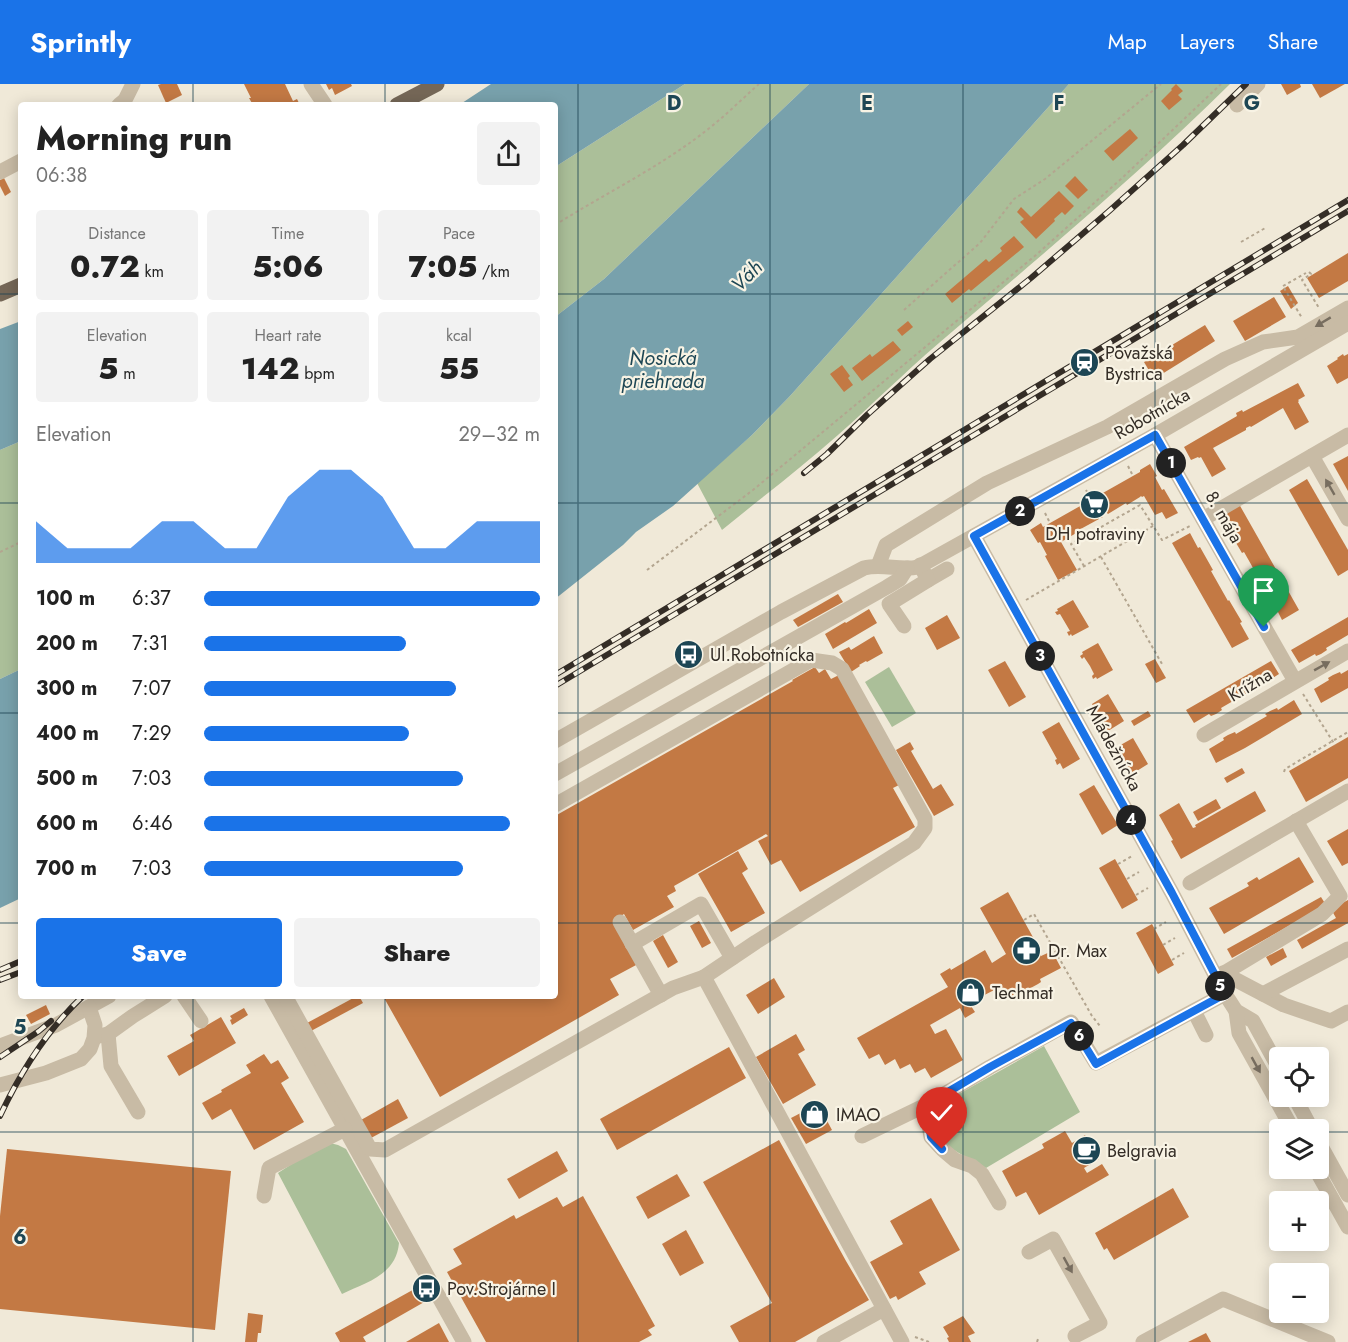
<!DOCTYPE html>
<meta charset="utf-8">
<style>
:root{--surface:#fff;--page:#f2f2f2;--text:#222;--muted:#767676;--accent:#1a73e8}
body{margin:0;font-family:Jost,sans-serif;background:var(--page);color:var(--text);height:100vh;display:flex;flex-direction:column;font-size:22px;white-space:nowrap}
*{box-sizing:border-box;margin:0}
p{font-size:20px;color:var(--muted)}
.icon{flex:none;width:33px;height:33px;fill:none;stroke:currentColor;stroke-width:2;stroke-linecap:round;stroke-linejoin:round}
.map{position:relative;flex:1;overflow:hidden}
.details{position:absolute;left:18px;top:18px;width:540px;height:897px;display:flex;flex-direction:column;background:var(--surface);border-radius:6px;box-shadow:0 3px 15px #0003}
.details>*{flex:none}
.tools{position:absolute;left:1269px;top:963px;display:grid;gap:12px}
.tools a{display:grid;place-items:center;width:60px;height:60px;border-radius:6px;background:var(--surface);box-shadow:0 3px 15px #0003;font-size:30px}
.pin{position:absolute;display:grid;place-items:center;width:51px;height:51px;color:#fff;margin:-62px -26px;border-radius:50% 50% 50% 0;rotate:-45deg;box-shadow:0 0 6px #0007}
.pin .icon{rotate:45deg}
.km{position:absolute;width:30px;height:30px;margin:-15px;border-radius:50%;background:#222;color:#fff;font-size:16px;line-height:30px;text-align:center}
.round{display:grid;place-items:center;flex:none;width:63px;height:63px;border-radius:6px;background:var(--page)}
.head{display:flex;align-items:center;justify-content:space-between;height:102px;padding:0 18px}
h1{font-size:33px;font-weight:800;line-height:45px}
.figures{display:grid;grid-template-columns:repeat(3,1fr);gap:9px;height:102px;padding:6px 18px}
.figures div{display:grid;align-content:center;border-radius:6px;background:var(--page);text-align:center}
.figures b{font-size:30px;font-weight:800}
.figures small{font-size:16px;font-weight:400}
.figures p{font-size:16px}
.chart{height:168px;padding:12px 18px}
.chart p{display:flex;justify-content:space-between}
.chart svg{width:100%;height:108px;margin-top:6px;fill:var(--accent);opacity:.7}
.cta{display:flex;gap:12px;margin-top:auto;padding:12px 18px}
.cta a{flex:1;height:69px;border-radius:6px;background:var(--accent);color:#fff;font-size:24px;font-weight:800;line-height:69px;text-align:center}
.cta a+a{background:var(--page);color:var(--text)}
ul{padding:0 18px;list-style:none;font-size:20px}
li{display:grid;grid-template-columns:96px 72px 1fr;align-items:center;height:45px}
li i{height:15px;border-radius:8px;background:var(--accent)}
header{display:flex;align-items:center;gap:36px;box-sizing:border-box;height:84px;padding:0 30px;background:var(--accent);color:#fff}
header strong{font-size:28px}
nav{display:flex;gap:33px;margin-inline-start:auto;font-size:21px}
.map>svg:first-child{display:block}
.green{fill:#abbf99}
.water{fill:#78a1ac}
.building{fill:#c37944}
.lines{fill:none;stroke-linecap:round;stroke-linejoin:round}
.path{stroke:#b3a58f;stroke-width:2;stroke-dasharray:3 3;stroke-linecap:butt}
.minor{stroke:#c8bba5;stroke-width:15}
.major{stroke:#756757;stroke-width:15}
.rail-casing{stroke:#342d26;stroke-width:6}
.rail{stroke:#f8f3e4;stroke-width:4;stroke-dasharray:11;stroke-linecap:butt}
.oneway{fill:#776d5f}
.route-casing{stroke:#fff;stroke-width:12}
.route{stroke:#1a73e8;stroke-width:8}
.grid{fill:none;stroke:#1d4654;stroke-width:1.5;stroke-opacity:0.55}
.labels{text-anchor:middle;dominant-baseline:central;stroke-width:4.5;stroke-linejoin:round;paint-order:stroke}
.poi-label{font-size:18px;fill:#342d26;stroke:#f8f3e4;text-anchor:start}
.street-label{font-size:18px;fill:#342d26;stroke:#f8f3e4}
.water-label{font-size:20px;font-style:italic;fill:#1d4654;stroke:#f8f3e4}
.grid-label{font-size:20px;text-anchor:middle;font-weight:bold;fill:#1d4654;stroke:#f8f3e4;stroke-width:4.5;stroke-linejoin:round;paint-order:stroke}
</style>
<header>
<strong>Sprintly</strong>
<nav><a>Map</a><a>Layers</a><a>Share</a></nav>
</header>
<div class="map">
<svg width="1348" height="1258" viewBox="0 0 1348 1258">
<rect width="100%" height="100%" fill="#f0e9d8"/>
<!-- green -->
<g class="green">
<path d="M685,0H809L604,195L555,233V83Z"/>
<path d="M1069,0H1230C1138,91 1037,175 939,259C904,289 872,321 838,351C801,384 761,414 722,446L697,399L752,351L790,312Z"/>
<path d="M21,357V585L0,595V366Z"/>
<path d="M889,583L916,629L892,643L865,598Z"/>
<path d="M1044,962L1080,1028L986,1084C959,1067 922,1059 941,1020Z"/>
<path d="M330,1059L338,1061L346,1065L399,1159C396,1191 367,1198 342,1210L278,1089L318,1063Z"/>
</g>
<!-- water -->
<g class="water">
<path d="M491,0H685L555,83V21H459Z"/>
<path d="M809,0H1069L790,312L752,351L673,422L636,448L623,461L555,515V233L604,195Z"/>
<path d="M21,237V357L0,366V245Z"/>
<path d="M21,585V814L0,824V595Z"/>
</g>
<!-- building -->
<g class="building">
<path d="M161,0H177L182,11L166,19L158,1Z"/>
<path d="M244,0H285L293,17L297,15L300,21H253L249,14H251Z"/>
<path d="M326,0H351L352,2L335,11L332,4L329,6Z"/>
<path d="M1176,0L1183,7L1178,11L1182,15L1169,26L1161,17L1172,6L1171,5Z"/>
<path d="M1281,0H1300L1301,3L1287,11Z"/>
<path d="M1312,0H1345L1320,14Z"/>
<path d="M1130,45L1138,54L1113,77L1104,67Z"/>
<path d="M1075,92L1088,106L1078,115L1065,102Z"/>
<path d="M4,94L11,108L5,112L0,102V96Z"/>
<path d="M1059,107L1074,122L1065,131L1062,128L1054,135L1055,137L1036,155L1020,138L1024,135L1017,128L1021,123L1031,133Z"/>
<path d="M1014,152L1024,163L971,207L969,205L952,219L945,210L986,175L989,178L1002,167L1000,164Z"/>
<path d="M1348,169V197L1319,214L1307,194Z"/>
<path d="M1288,202L1298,219L1291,225L1280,207Z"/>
<path d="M1274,213L1286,233L1245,257L1233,237Z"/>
<path d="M908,237L913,243L902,252L897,246Z"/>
<path d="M1205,241L1215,257L1154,295L1144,278Z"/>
<path d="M893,257L901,266L862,297L852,284L870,270L872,273Z"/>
<path d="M1343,270L1344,272L1348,270V294L1337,300L1327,282L1338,275L1337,274Z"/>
<path d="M842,281L850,292L848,294L853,301L844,308L830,290Z"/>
<path d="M1298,299L1305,312L1298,316L1299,317L1298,318L1309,338L1295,346L1283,324L1251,343L1250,342L1246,344V346L1213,364L1226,385L1212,393L1201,373L1199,374L1198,373L1191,376L1184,363L1237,332L1236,329L1242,326L1243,328Z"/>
<path d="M1348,372V407L1333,380Z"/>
<path d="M1150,380L1157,392L1155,393L1162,406L1164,405L1178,429L1166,435L1162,428L1155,431L1144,412L1142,413L1141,412L1140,413L1127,421L1126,419L1108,430L1106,428L1102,430L1103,433L1101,434L1099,431L1098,432L1099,435L1077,447L1078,448L1061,458L1077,486L1058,496L1045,472L1047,471L1040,458L1038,459L1030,446L1041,439L1043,443L1089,417L1090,418L1094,416V414L1140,388V386Z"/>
<path d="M1307,395L1348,466V486L1338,492L1289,406Z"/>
<path d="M1239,420L1299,526L1282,536L1274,520L1272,521L1259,499L1261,498L1244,468L1242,469L1229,447L1231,446L1222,430Z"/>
<path d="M1190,449L1198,464L1200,463L1213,486L1211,487L1228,517L1229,516L1242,538L1240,539L1249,555L1232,564L1172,459Z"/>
<path d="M838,510L843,518L798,543L793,536Z"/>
<path d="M1073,516L1089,543L1072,552L1071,550L1069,552L1067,548L1070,547L1060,530L1057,531L1055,528L1058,527L1057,525Z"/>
<path d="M869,525L877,539L833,565L825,550L845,538L846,539Z"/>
<path d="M947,531L960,554L937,566L925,544Z"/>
<path d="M1348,533V551L1326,564L1327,566L1321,570L1316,572L1315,570L1299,579L1291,566Z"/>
<path d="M874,552L883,569L867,578L866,577L859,581L860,582L851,588L839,568L849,563L851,566Z"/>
<path d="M1098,559L1113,586L1097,595L1096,593L1093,595L1092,592L1094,590L1090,582L1084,573L1082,575L1080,572L1083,570L1082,568Z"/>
<path d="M1155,575L1166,594L1156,599L1145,580Z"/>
<path d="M1005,577L1026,613L1009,623L988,586Z"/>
<path d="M1271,577L1279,590L1263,600L1264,601L1257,606L1253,608L1252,606L1221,624L1222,626L1216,630L1211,632L1209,630L1194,639L1186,626Z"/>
<path d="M815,583L819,589L825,585L831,595L839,591L901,700L893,704L915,743L800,808L781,776L771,781L758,757L768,752L766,750L674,802L676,807L667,812L674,823L633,846L624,830L613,837L638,880L610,895L619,911L440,1013L383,912H555V732L793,597L792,596Z"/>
<path d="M1348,586V604L1321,619L1314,605L1329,596L1328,594L1333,591L1340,588L1341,590Z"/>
<path d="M1108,610L1124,637L1108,647L1106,645L1104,646L1102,643L1105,642L1100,633L1095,625L1092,626L1091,623L1093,622L1092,620Z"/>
<path d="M1294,616L1302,630L1245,664L1216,679L1209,665L1224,656L1223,654L1228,651L1235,648L1236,650L1267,632L1265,630L1270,627L1277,624L1278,626Z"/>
<path d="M1148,627L1151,632L1134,642L1131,637Z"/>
<path d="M1059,638L1080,675L1063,685L1060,679L1057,681L1055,676L1057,675L1042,648Z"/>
<path d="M1348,653V694L1306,718L1289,687Z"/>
<path d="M1133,654L1148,680L1132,690L1131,688L1129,690L1127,686L1129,685L1120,668L1117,670L1115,666L1118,665L1117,663Z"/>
<path d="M910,658L914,665L911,667L933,705L941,700L954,721L934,732L896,666Z"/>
<path d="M1242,684L1245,689L1227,699L1224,694Z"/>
<path d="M1094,701L1118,741L1102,751L1079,710Z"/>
<path d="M1255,707L1266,727L1181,775L1171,757L1173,756L1159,731L1179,719L1193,744L1196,743L1195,741Z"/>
<path d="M1216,715L1221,724L1198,737L1193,728Z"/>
<path d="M1348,745V779L1342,782L1327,757Z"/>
<path d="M738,767L748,785L742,789L765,829L731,848L698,790Z"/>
<path d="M1299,773L1314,798L1224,850L1209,824L1249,802L1247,799L1257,793L1259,796Z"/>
<path d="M1115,775L1138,816L1122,825L1099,784Z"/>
<path d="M1008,808L1034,855L1032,857L1041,872L1052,867L1061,884L1040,895L1041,898L1038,900L1016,912L1015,910L1007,915L1000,903L969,919L975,928L965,934L960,924L930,941L935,950L946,945L963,976L931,994L925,984L915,989L910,980L900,985L895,975L885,981L879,970L869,975L857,954L948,903L940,890L950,884L951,886L985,866L992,879L1006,870L980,824Z"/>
<path d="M1321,813L1326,821L1232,874L1227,865Z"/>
<path d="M1348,816V839L1302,865L1297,856L1336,834L1331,825Z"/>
<path d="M699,837L711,859L702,864L690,842Z"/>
<path d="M1152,840L1174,881L1158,890L1136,849Z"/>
<path d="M663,851L678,878L668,884L653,857Z"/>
<path d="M1283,864L1287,873L1271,882L1266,873Z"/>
<path d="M774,894L785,913L758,930L746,911Z"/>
<path d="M357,912H359L363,919L311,947L307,939Z"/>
<path d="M46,921L50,930L31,940L26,931Z"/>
<path d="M244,924L248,931L232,941L230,936L232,935L230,932Z"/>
<path d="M221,933L236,959L179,992L167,972L194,957L190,951Z"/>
<path d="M796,950L805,966L798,970L816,1001L783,1020L756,973Z"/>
<path d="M729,963L746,994L617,1066L600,1035Z"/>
<path d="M264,970L271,980L278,976L289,994L281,999L304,1038L254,1066L231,1025L212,1036L202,1019L222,1008L221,1006L251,989L246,981Z"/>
<path d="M398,1015L408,1034L371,1054L361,1036Z"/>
<path d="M818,1020L832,1046L806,1060L791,1034Z"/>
<path d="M1065,1047L1072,1059L1085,1051L1099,1075L1084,1084L1087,1089L1102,1080L1109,1091L1039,1131L1026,1108L1016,1113L1002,1087L1044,1064L1042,1060Z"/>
<path d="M779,1056L846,1177L869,1216L795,1258H739L730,1242L772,1219L703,1098Z"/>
<path d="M7,1065L231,1087L215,1246L0,1225V1132Z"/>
<path d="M557,1067L568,1087L519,1115L507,1095Z"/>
<path d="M677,1090L690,1112L648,1135L636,1113Z"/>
<path d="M1173,1104L1189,1133L1114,1176L1107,1164L1104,1166L1095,1149Z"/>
<path d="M583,1112L655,1242L648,1246L652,1251L639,1258H486L447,1188L462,1180L453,1165L514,1131L516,1135L557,1113L563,1123Z"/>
<path d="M931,1114L960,1166L919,1188L926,1200L898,1216L896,1212L890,1215L870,1178L903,1160L890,1137Z"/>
<path d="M686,1146L704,1179L680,1192L662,1160Z"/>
<path d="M418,1203L426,1217L363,1253L366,1258H340L335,1249Z"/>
<path d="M248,1229L263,1231L261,1249H258L257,1258H245Z"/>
<path d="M963,1232L975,1249L968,1252L971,1258H949L947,1254L949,1253L943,1243Z"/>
<path d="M439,1239L449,1258H406Z"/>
<path d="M1206,1249L1211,1258H1188Z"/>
</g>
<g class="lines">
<!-- path -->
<g class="path">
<path d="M555,141C606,109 660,83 707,46C725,32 742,15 759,0"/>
<path d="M1241,158L1267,143"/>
<path d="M1309,188L1311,190L1302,196L1319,224"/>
<path d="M1283,202L1306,189"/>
<path d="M1284,204L1302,234"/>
<path d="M904,226L980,159L1014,115L1045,95L1161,0"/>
<path d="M1128,382L1133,392"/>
<path d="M1086,406L1092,417"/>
<path d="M1045,429L1050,439"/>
<path d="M0,468L21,458"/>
<path d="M1101,473L1162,580"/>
<path d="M1084,482L1071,460L1140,421L1162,456L1190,442"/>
<path d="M647,486L753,406L1036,171L1121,95L1221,0"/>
<path d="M1026,516L1153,442"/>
<path d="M1303,610L1335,661"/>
<path d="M1284,688L1285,685L1348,648"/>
<path d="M1118,780L1132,772"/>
<path d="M1127,795L1139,788"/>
<path d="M1136,811L1148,804"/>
<path d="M1024,836L1034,830L1092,932L1100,942"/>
<path d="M1154,845L1166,838"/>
<path d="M1163,861L1175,854"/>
<path d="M1172,876L1184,869"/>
<path d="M915,1253L929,1258"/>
<path d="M1037,1258L1038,1255"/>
</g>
<!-- minor -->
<g class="minor">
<path d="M311,0L325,21"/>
<path d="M119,21L125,16L133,0"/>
<path d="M1237,21L1258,0"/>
<path d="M0,88L21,77"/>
<path d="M1155,351L1295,597"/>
<path d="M1312,372L1348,435"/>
<path d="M1203,435L1348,351"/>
<path d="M974,452L1172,809L1225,910L1236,927L1253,937L1280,986"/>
<path d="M878,482L886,461L987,399L1107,343L1225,275L1263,258L1298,253L1348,224"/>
<path d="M928,496L947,485"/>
<path d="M904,542L889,520L928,496L920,481"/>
<path d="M1204,651L1348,567"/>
<path d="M555,657L781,528L864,484C882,479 900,487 918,483L1155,351L1348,239"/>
<path d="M555,690L887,503L900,495L907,484"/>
<path d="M555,721L811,576L832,579L842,585L925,735V744L914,759L756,858L704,893L902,1258"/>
<path d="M1190,799L1348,707"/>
<path d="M620,838L661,911"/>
<path d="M632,860L701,820L732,874"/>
<path d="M1223,889L1284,921L1331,937L1348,928"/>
<path d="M1216,894L1322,830L1340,812L1296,737"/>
<path d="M1263,910L1348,865"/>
<path d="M184,912L201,937"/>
<path d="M271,912L464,1258"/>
<path d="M285,912L370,1065L385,1066L673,904L704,893"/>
<path d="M1194,927L1206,951"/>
<path d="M1236,927L1239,949L1293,1046"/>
<path d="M108,950L111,982L138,1028"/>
<path d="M99,952L108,950L133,932L165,912"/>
<path d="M0,962L56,941L109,912"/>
<path d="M0,1001L46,989L81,975L90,965L94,954L95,941L89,923"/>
<path d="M1294,1012L1312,1046"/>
<path d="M926,1021L931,1053L942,1065L955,1076L972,1082L982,1090L999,1119"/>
<path d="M862,1052L926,1021L990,983L1071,938L1096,979L1225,910"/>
<path d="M1318,1057L1348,1111"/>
<path d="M1315,1084L1348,1143"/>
<path d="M264,1112L269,1084L345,1045"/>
<path d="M1029,1168L1053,1155L1100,1239L1075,1252"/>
<path d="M824,1258L884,1225"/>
<path d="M1143,1258L1223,1215L1328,1258"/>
</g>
<!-- major -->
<g class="major">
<path d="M397,21L437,0"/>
<path d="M0,210L21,201"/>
</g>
<defs>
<g id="rail">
<path d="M804,389L827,370L868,330L930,275L1031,194L1108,128L1183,61L1246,0"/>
<path d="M555,591L1348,116"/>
<path d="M555,602L1348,127"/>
<path d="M0,886L21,877"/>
<path d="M0,896L21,888"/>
<path d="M0,973L39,947L51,937"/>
<path d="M0,1032C21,987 47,946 83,912"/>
</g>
</defs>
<!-- rail casing -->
<use href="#rail" class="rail-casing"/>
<!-- rail -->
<use href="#rail" class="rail"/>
</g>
<!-- one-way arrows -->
<defs><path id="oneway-solid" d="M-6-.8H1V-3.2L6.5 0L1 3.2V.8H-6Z" transform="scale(1.5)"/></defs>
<g class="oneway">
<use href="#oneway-solid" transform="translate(1323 238) rotate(149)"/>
<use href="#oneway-solid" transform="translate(1330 403) rotate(-120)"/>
<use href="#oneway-solid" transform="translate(1322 582) rotate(-29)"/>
<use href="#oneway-solid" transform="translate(1256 981) rotate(61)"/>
<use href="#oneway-solid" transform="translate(1068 1181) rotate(61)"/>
</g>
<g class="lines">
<defs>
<path id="route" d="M942,1065L931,1053L926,1021L990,983L1071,939L1096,980L1225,910L1172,809L974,452L1155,351L1264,543"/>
</defs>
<!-- route casing -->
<use href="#route" class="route-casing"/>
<!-- route -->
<use href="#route" class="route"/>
</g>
<!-- grid -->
<path class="grid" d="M193,0V21M385,0V21M578,0V1258M770,0V1258M963,0V1258M1155,0V1258M0,210H21M555,210H1348M0,419H21M555,419H1348M0,629H21M555,629H1348M0,839H21M555,839H1348M193,912V1258M385,912V1258M0,1048H1280M1318,1048H1348"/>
<!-- icons -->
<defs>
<symbol id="station-disc" viewBox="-11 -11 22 22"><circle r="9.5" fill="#1d4654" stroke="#f8f3e4"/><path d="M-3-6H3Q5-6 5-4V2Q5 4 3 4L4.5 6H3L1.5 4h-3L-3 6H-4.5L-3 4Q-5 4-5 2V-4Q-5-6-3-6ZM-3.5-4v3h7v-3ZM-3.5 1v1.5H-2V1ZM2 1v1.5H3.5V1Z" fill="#fff"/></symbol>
<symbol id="supermarket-disc" viewBox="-11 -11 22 22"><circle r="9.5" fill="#1d4654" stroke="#f8f3e4"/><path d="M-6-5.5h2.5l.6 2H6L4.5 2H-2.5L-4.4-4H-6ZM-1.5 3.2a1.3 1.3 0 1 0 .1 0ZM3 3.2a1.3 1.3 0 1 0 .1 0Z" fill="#fff"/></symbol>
<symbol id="bus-disc" viewBox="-11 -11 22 22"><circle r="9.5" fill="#1d4654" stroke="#f8f3e4"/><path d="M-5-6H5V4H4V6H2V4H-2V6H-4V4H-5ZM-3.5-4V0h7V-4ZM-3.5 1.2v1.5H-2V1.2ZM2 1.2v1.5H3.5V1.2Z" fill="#fff"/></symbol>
<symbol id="pharmacy-disc" viewBox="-11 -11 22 22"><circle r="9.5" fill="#1d4654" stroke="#f8f3e4"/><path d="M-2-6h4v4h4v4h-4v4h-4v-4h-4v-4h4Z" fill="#fff"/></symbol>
<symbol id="shop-disc" viewBox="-11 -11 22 22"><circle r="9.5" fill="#1d4654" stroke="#f8f3e4"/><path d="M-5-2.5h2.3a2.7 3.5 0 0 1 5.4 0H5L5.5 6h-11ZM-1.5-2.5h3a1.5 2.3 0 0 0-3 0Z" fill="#fff"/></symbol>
<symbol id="cafe-disc" viewBox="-11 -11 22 22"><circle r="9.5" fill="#1d4654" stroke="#f8f3e4"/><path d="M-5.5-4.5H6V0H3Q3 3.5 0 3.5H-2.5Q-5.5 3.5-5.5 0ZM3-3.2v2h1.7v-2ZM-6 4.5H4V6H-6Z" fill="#fff"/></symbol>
</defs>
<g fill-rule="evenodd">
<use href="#station-disc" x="1068" y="262" width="33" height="33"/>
<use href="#supermarket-disc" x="1078" y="404" width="33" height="33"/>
<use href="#bus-disc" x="672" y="554" width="33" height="33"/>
<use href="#pharmacy-disc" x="1010" y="850" width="33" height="33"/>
<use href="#shop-disc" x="954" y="892" width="33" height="33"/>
<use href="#shop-disc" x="798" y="1014" width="33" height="33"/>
<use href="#cafe-disc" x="1070" y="1050" width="33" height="33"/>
<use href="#bus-disc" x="410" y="1188" width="33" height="33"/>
</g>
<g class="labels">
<!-- poi labels -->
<g class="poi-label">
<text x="1105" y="269">Považská<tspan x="1105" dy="21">Bystrica</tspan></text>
<text x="1095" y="450" text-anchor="middle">DH potraviny</text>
<text x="710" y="571">Ul.Robotnícka</text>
<text x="1048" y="867">Dr. Max</text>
<text x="992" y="909">Techmat</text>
<text x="836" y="1031">IMAO</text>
<text x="1107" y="1067">Belgravia</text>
<text x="447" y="1205">Pov.Strojárne I</text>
</g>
<!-- street labels -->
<g class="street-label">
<text transform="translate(1152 330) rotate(-30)">Robotnícka</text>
<text transform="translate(1224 433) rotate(60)">8. mája</text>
<text transform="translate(1250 601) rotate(-31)">Krížna</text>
<text transform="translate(1114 664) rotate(61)">Mládežnícka</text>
</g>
<!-- water labels -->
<g class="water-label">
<text transform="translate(747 192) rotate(-45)">Váh</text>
<text x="663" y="274">Nosická<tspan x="663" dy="23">priehrada</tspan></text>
</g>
</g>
<g class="grid-label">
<text x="674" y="26">D</text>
<text x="867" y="26">E</text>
<text x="1059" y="26">F</text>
<text x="1252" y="26">G</text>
<text x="20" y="950">5</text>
<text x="20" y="1160">6</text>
</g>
</svg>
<div class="tools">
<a><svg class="icon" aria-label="locate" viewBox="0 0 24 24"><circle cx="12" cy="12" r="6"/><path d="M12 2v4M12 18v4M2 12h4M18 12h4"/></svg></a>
<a><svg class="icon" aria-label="layers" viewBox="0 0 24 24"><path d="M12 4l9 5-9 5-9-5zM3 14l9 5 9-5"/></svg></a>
<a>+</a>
<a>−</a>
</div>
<div class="pin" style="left:1264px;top:543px;background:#1e9e55"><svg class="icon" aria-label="arrive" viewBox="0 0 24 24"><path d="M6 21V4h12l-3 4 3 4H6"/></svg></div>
<div class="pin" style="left:942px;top:1065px;background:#d93025"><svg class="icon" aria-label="check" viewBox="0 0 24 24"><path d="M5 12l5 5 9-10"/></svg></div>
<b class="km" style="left:1171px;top:379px">1</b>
<b class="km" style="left:1020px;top:427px">2</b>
<b class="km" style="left:1040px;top:572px">3</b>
<b class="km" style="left:1131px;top:736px">4</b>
<b class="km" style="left:1220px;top:902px">5</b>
<b class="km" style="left:1079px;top:952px">6</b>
<section class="details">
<div class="head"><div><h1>Morning run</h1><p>06:38</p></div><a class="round"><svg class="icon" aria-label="share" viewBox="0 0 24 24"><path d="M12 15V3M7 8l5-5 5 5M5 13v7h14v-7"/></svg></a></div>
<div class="figures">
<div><p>Distance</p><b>0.72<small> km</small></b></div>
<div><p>Time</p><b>5:06</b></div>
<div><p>Pace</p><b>7:05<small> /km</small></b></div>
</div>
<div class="figures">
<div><p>Elevation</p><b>5<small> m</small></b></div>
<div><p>Heart rate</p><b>142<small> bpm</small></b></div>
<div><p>kcal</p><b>55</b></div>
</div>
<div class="chart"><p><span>Elevation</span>29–32 m</p>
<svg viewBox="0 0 160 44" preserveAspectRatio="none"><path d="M0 44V27L10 38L20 38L30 38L40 27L50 27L60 38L70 38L80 17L90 6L100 6L110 17L120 38L130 38L140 27L150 27L160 27V44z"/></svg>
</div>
<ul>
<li><b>100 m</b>6:37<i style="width:100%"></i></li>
<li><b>200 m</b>7:31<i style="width:60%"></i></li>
<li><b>300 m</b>7:07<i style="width:75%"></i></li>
<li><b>400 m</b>7:29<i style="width:61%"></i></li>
<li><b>500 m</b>7:03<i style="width:77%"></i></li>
<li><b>600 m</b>6:46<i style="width:91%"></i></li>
<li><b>700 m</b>7:03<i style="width:77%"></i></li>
</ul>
<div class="cta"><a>Save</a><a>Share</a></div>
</section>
</div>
